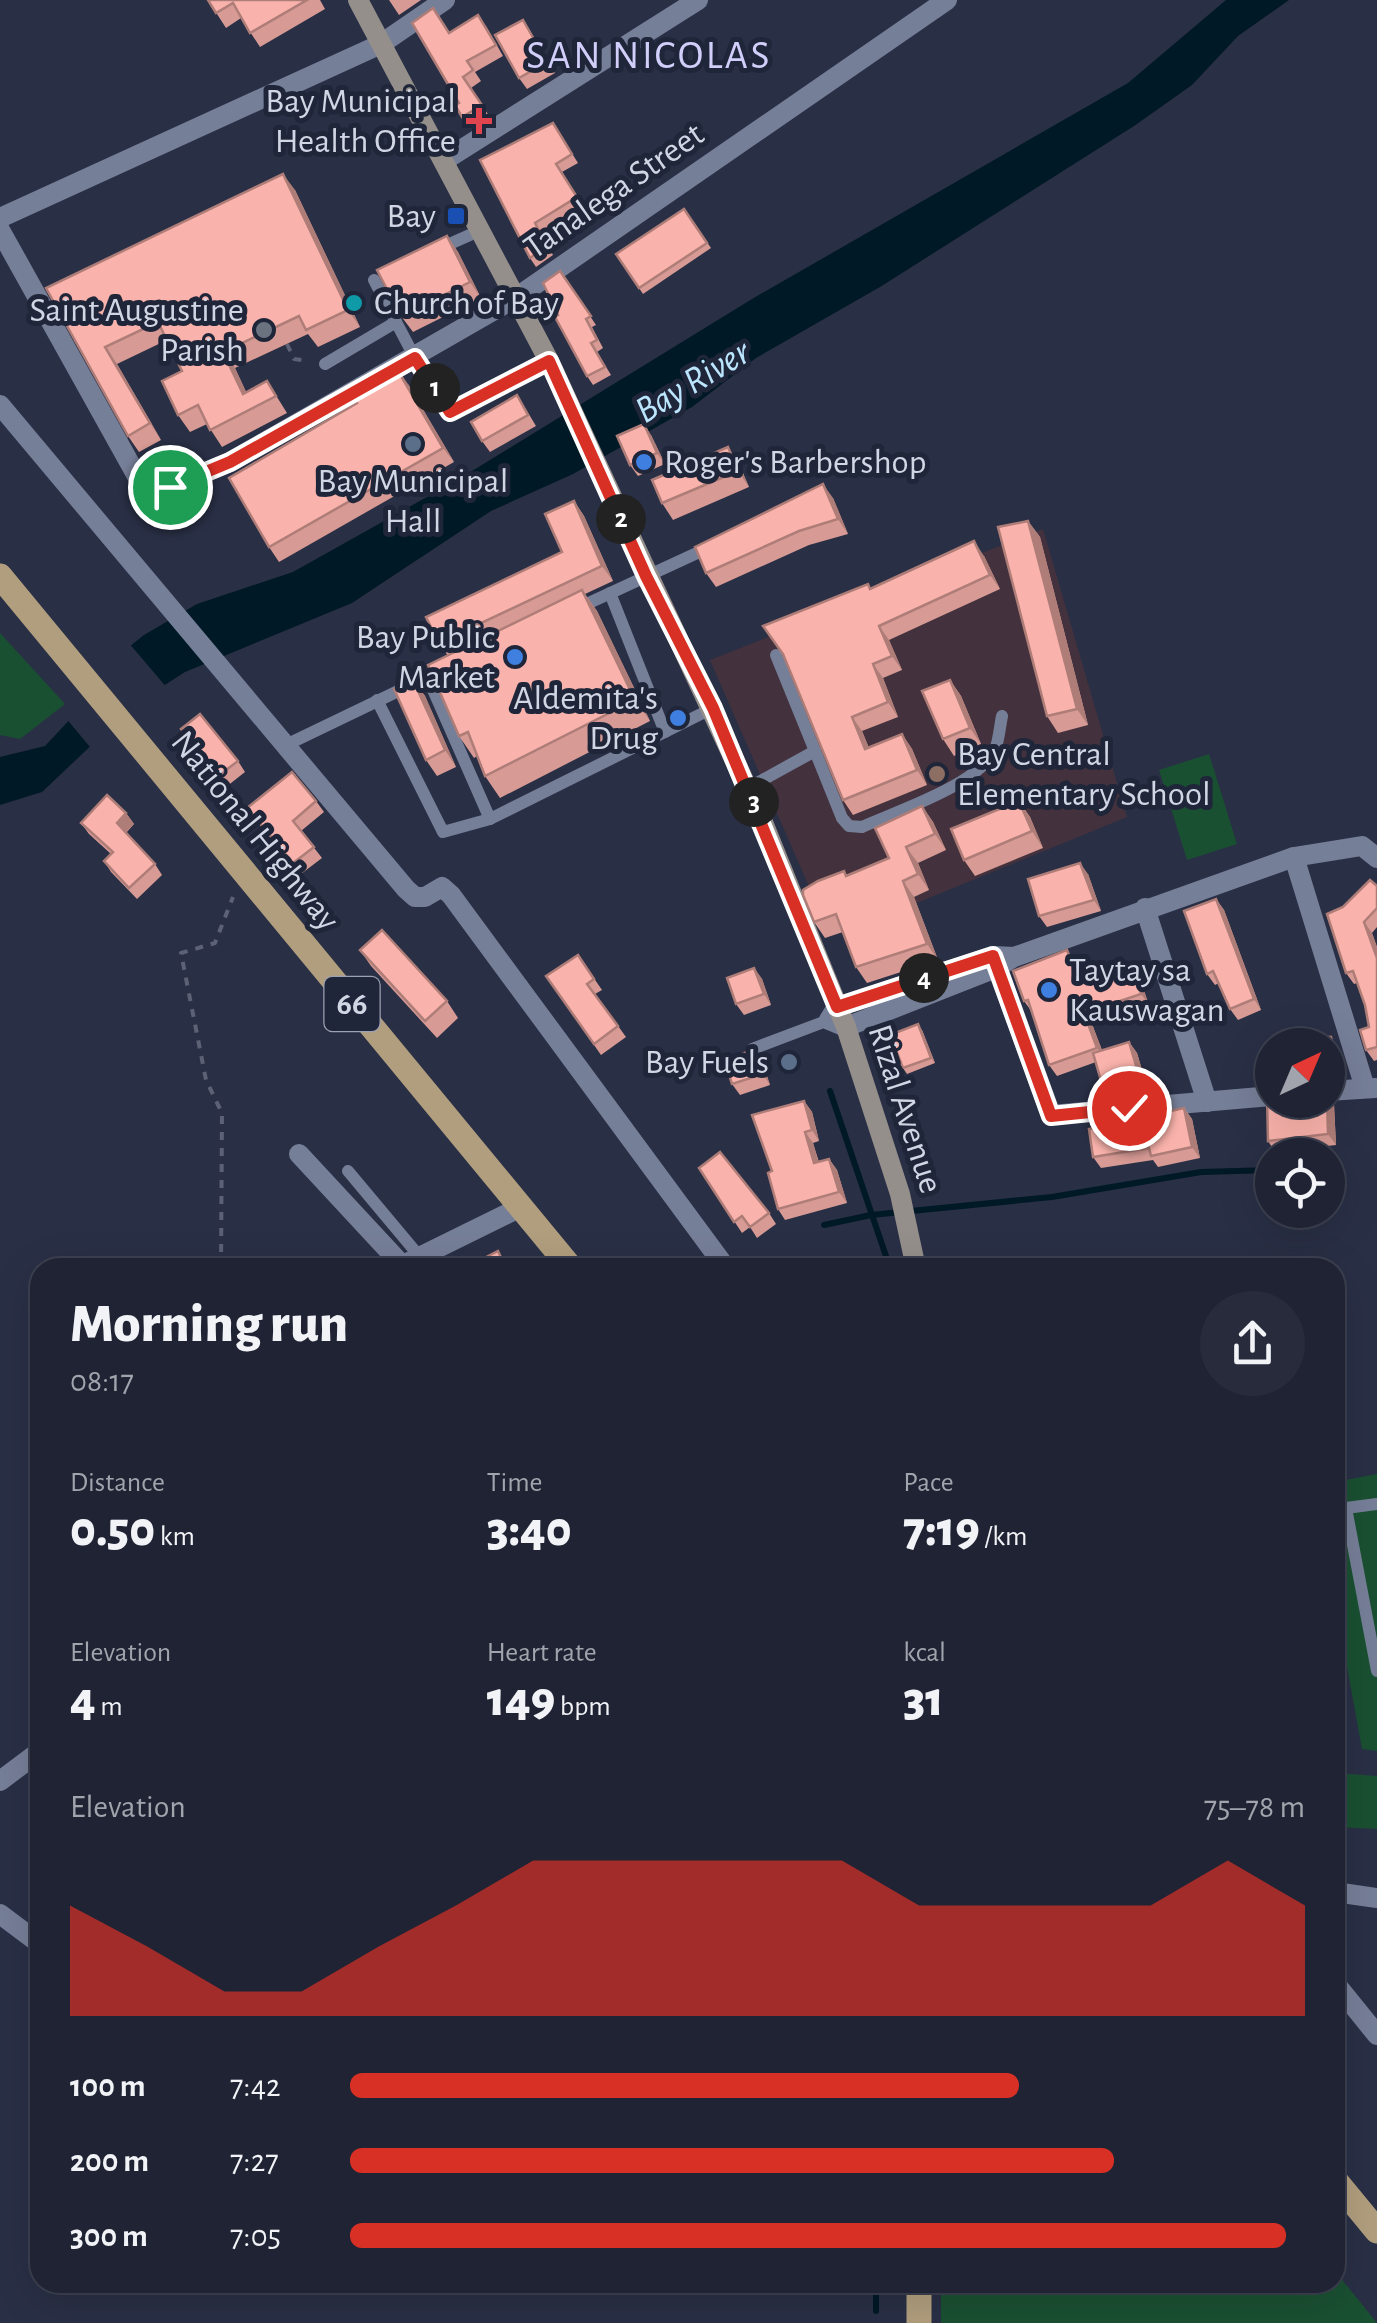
<!DOCTYPE html>
<meta charset="utf-8">
<style>
:root{--surface:#1f2334;--page:#272b3c;--text:#f1f3f6;--muted:#a1a4ac;--line:#3c404f;--accent:#d93025}
body{margin:0;font-family:"Alegreya Sans",sans-serif;background:var(--page);color:var(--text);height:100vh;display:flex;flex-direction:column;font-size:38px;white-space:nowrap}
*{box-sizing:border-box;margin:0}
p{font-size:32px;color:var(--muted)}
.icon{flex:none;width:55px;height:55px;fill:none;stroke:currentColor;stroke-width:2;stroke-linecap:round;stroke-linejoin:round}
.map{position:relative;flex:1;overflow:hidden}
.panel{position:absolute;left:30px;top:1258px;width:1315px;height:1035px;display:flex;flex-direction:column;background:var(--surface);border-radius:30px;box-shadow:0 10px 40px #0002,0 0 0 2px var(--line)}
.panel>*{flex:none}
.needle{width:65px;rotate:44deg}
.controls{position:absolute;left:1255px;top:1028px;display:grid;gap:20px}
.controls a{display:grid;place-items:center;width:90px;height:90px;border-radius:50%;background:var(--surface);box-shadow:0 10px 40px #0002,0 0 0 2px var(--line);font-size:50px}
.pin{position:absolute;display:grid;place-items:center;width:85px;height:85px;color:#fff;margin:-42px;border:5px solid #fff;border-radius:50%;box-shadow:0 2px 10px #0007}
.km{position:absolute;width:50px;height:50px;margin:-25px;border-radius:50%;background:#222;color:#fff;font-size:28px;line-height:50px;text-align:center}
.round{display:grid;place-items:center;flex:none;width:105px;height:105px;border-radius:52px;background:var(--page)}
.overview{display:flex;align-items:center;justify-content:space-between;height:170px;padding:0 40px}
h1{font-size:55px;font-weight:800;line-height:75px}
.stats{display:grid;grid-template-columns:repeat(3,1fr);gap:15px;height:170px;padding:10px 40px}
.stats div{display:grid;align-content:center}
.stats b{font-size:50px;font-weight:800}
.stats small{font-size:28px;font-weight:400}
.stats p{font-size:28px}
.chart{height:280px;padding:20px 40px}
.chart p{display:flex;justify-content:space-between}
.chart svg{width:100%;height:180px;margin-top:10px;fill:var(--accent);opacity:.7}
ul{padding:0 40px;list-style:none;font-size:32px}
li{display:grid;grid-template-columns:160px 120px 1fr;align-items:center;height:75px}
li i{height:25px;border-radius:12px;background:var(--accent)}
.map>svg:first-child{display:block}
.education{fill:#43323d}
.green{fill:#1a5032}
.water{fill:#001926}
.pier{fill:#292f45}
.lines{fill:none;stroke-linecap:round;stroke-linejoin:round}
.stream{stroke:#001926;stroke-width:6}
.path{stroke:#5c6175;stroke-width:4;stroke-dasharray:8 8;stroke-linecap:butt}
.service{stroke:#767f98;stroke-width:12}
.minor{stroke:#767f98;stroke-width:20}
.tertiary{stroke:#767f98;stroke-width:20}
.secondary{stroke:#948f8b;stroke-width:20}
.primary{stroke:#b19e7e;stroke-width:25}
.wall{fill:#d79a94}
.shaded-wall{fill:#af7d78}
.building{fill:#fab3ac;stroke:#af7d78;stroke-width:2.5}
.route-casing{stroke:#fff;stroke-width:20}
.route{stroke:#d93025;stroke-width:12}
.health-dot{fill:#e0444e;stroke:#1f263a;stroke-width:4}
.transit-dot{fill:#1a4fb4;stroke:#1f263a;stroke-width:4}
.culture-dot{fill:#0f9aa8;stroke:#1f263a;stroke-width:4}
.worship-dot{fill:#6b7280;stroke:#1f263a;stroke-width:4}
.service-dot{fill:#5c6f8a;stroke:#1f263a;stroke-width:4}
.shop-dot{fill:#3f7fe0;stroke:#1f263a;stroke-width:4}
.education-dot{fill:#8d6e63;stroke:#1f263a;stroke-width:4}
.labels{text-anchor:middle;dominant-baseline:central;stroke-width:10;stroke-linejoin:round;paint-order:stroke}
.shield{fill:#1f263a;stroke:#9ca1b1;stroke-width:2.5}
.shield-label{font-size:32px;font-weight:bold;fill:#d1d6e4}
.poi-label{font-size:35px;fill:#d1d6e4;stroke:#1f263a;text-anchor:end}
.street-label{font-size:35px;fill:#d1d6e4;stroke:#1f263a}
.water-label{font-size:38px;font-style:italic;fill:#bce6fd;stroke:#1f263a}
.quarter-label{font-size:40px;letter-spacing:2.5px;fill:#d1cefa;stroke:#1f263a}
</style>
<div class="map">
<svg width="1377" height="2323" viewBox="0 0 1377 2323">
<rect width="100%" height="100%" fill="#292f45"/>
<!-- education -->
<path class="education" d="M1043,529L1127,817L841,934L825,896L814,898L710,660Z"/>
<!-- green -->
<g class="green">
<path d="M0,633L65,704L20,739L0,735Z"/>
<path d="M1209,754L1237,844L1187,860L1159,770Z"/>
<path d="M1377,1474V1751L1362,1749L1335,1601V1482Z"/>
<path d="M1335,1773L1377,1776V1829L1335,1827Z"/>
<path d="M1335,2271L1377,2323H941V2283L1335,2282Z"/>
</g>
<!-- water -->
<path class="water" d="M1226,0H1289L1238,36L1192,85L1134,126L880,287L756,358L692,407L573,474L491,511L352,603L185,672L135,704L42,792L0,805V757L45,746L75,714L105,666L144,635L197,604L293,572L459,479L752,299L1128,83Z"/>
<!-- pier -->
<path class="pier" d="M128,642L168,689L138,708L95,753L65,717L101,663Z"/>
<g class="lines">
<!-- stream -->
<g class="stream">
<path d="M830,1091L890,1268"/>
<path d="M824,1225L871,1215L1052,1197L1201,1172L1272,1170"/>
<path d="M876,2311V2282"/>
</g>
<!-- path -->
<g class="path">
<path d="M287,344L294,359L308,361"/>
<path d="M221,1268L222,1113L206,1080L181,953L215,943L233,897"/>
</g>
<!-- service -->
<g class="service">
<path d="M436,250L481,230"/>
<path d="M374,280L415,358L449,411L549,361"/>
<path d="M325,364L396,322"/>
<path d="M610,593L665,732"/>
<path d="M578,608L710,547"/>
<path d="M776,655L815,751"/>
<path d="M427,676L490,819"/>
<path d="M377,700L443,832L490,819L713,708"/>
<path d="M286,745L446,668"/>
<path d="M748,788L815,751L842,818L849,826L862,827C897,811 982,784 996,747C999,738 1000,726 1002,716"/>
<path d="M752,1049L829,1020"/>
<path d="M348,1171L420,1257"/>
<path d="M1377,1504L1346,1508L1377,1671"/>
</g>
<!-- minor -->
<g class="minor">
<path d="M445,160L698,0"/>
<path d="M0,218L381,44L445,0"/>
<path d="M0,230L143,487H170L230,462L517,297"/>
<path d="M0,405L406,889L415,897H425L442,887L451,895L726,1268"/>
<path d="M1294,857L1365,1088"/>
<path d="M1145,908L1207,1102"/>
<path d="M993,956L1051,1115L1272,1096"/>
<path d="M1014,957L993,956L837,1007L829,1020L846,1027L996,968L1014,957L1294,857L1362,846L1377,858"/>
<path d="M1328,1091L1375,1088"/>
<path d="M299,1154L402,1265"/>
<path d="M397,1268L521,1207"/>
<path d="M0,1781L40,1751"/>
<path d="M1335,1892L1377,1898"/>
<path d="M0,1914L40,1944"/>
<path d="M1335,1983L1377,2035"/>
</g>
<!-- tertiary -->
<path class="tertiary" d="M517,297L947,0"/>
<!-- secondary -->
<path class="secondary" d="M358,0L549,361L760,815L846,1027L900,1194L916,1268"/>
<!-- primary -->
<g class="primary">
<path d="M0,576L571,1268"/>
<path d="M1335,2180L1377,2231"/>
<path d="M919,2282V2323"/>
</g>
</g>
<!-- wall -->
<g class="wall">
<path d="M208,0H320L325,9L260,47L241,18L226,28Z"/>
<path d="M389,0H421L399,15Z"/>
<path d="M523,20L555,73L527,89L519,78Z"/>
<path d="M486,26L503,56L475,72L481,81L471,88L489,116L470,128L455,105L459,103L449,32Z"/>
<path d="M553,123L578,163L562,172L583,205L541,232L553,255L536,267L530,258L480,160Z"/>
<path d="M295,190L360,327L318,347L308,334L235,368L246,392L267,381L287,413L222,447L207,424L190,432L178,415L182,371L167,340L117,364L161,440L139,452L128,436L46,288Z"/>
<path d="M684,209L711,248L643,294L616,254Z"/>
<path d="M447,236L458,252L481,298L413,332L401,316Z"/>
<path d="M560,271L596,325L592,327L603,348L597,352L611,375L593,385L587,376Z"/>
<path d="M408,384L454,462L279,562L269,547Z"/>
<path d="M524,406L536,426L490,452L482,441Z"/>
<path d="M651,435L665,464L638,476L630,465Z"/>
<path d="M739,464L749,487L673,520L662,503Z"/>
<path d="M833,498L848,534L809,545L716,587L706,573Z"/>
<path d="M574,501L584,516L613,581L585,594L597,611L650,721L500,798L485,776L477,756L474,758L459,736L448,656L439,643L562,552Z"/>
<path d="M1028,521L1040,537L1088,725L1058,733L1047,716Z"/>
<path d="M984,556L1000,589L889,640L902,670L883,678L898,717L862,731L869,748L902,734L912,749L927,785L853,815L843,800L783,654L872,589Z"/>
<path d="M413,680L425,696L456,767L437,776L426,760Z"/>
<path d="M950,680L961,696L981,744L954,756L943,739Z"/>
<path d="M181,729L238,761L245,772L226,787Z"/>
<path d="M316,801L324,812L301,831L322,858L301,874L247,808Z"/>
<path d="M1019,801L1030,817L1043,848L975,876L964,860Z"/>
<path d="M922,806L933,822L946,850L918,863L929,890L914,897L938,960L867,983L856,967L843,932L825,938L814,922L844,871L847,876L889,858Z"/>
<path d="M126,813L134,824L126,833L155,864L162,875L137,899L111,872L104,861L111,854L89,834L81,823Z"/>
<path d="M1088,874L1101,911L1047,927L1039,916Z"/>
<path d="M1377,886V927L1372,933L1377,947V1060L1374,1061L1366,1050L1369,1027L1365,1005L1357,983L1354,984L1346,973L1343,907Z"/>
<path d="M1216,899L1224,910L1261,1010L1238,1020L1230,1009L1219,983L1215,985L1207,974Z"/>
<path d="M360,950L447,1001L458,1018L437,1038L371,966Z"/>
<path d="M578,955L602,990L595,994L626,1037L601,1055L546,976Z"/>
<path d="M1075,962L1082,979L1138,974L1149,1005L1092,1024L1102,1050L1129,1042L1137,1053L1148,1090L1110,1095L1102,1084L1096,1062L1057,1076L1049,1065L1032,1012L1024,1001Z"/>
<path d="M754,968L762,979L771,1005L744,1015L736,1004Z"/>
<path d="M922,1030L935,1063L907,1074L903,1068Z"/>
<path d="M1328,1045L1338,1048L1345,1076L1328,1078Z"/>
<path d="M762,1061L770,1085L740,1095L732,1084Z"/>
<path d="M804,1101L812,1112L819,1141L813,1143L819,1162L829,1159L837,1170L847,1203L785,1220L778,1209L772,1171Z"/>
<path d="M1334,1104L1336,1145L1275,1152L1268,1141Z"/>
<path d="M1184,1108L1192,1119L1200,1158L1158,1167L1153,1160L1101,1168L1093,1157Z"/>
<path d="M699,1168L769,1213L776,1224L757,1238L750,1227L742,1233Z"/>
</g>
<!-- shaded-wall -->
<g class="shaded-wall">
<path d="M283,174L295,190L360,327L348,310Z"/>
<path d="M447,236L458,252L481,298L470,282Z"/>
<path d="M105,347L117,364L161,440L150,423Z"/>
<path d="M223,352L235,368L255,411L243,394Z"/>
<path d="M397,369L408,384L454,462L443,448Z"/>
<path d="M644,424L651,435L665,464L657,453Z"/>
<path d="M728,447L739,464L749,487L738,471Z"/>
<path d="M823,484L833,498L848,534L838,519Z"/>
<path d="M574,501L584,516L613,581L602,566Z"/>
<path d="M1028,521L1040,537L1088,725L1077,709Z"/>
<path d="M974,541L984,556L1000,589L990,575Z"/>
<path d="M582,590L597,611L650,721L635,700Z"/>
<path d="M879,626L889,640L902,670L892,656Z"/>
<path d="M873,664L883,678L898,717L888,702Z"/>
<path d="M413,680L425,696L456,767L445,750Z"/>
<path d="M950,680L961,696L981,744L970,728Z"/>
<path d="M852,717L862,731L875,764L865,749Z"/>
<path d="M902,734L912,749L927,785L917,770Z"/>
<path d="M1019,801L1030,817L1043,848L1032,831Z"/>
<path d="M922,806L933,822L946,850L935,834Z"/>
<path d="M126,813L134,824L124,834L117,823Z"/>
<path d="M906,847L918,863L929,890L918,874Z"/>
<path d="M1080,863L1088,874L1101,911L1094,900Z"/>
<path d="M903,881L914,897L938,960L927,944Z"/>
<path d="M1216,899L1224,910L1261,1010L1254,999Z"/>
<path d="M1364,922L1372,933L1377,947V958Z"/>
<path d="M1067,950L1075,962L1086,991L1078,980Z"/>
<path d="M1131,963L1138,974L1149,1005L1141,994Z"/>
<path d="M754,968L762,979L771,1005L764,994Z"/>
<path d="M1084,1013L1092,1024L1105,1059L1097,1048Z"/>
<path d="M918,1024L922,1030L935,1063L931,1058Z"/>
<path d="M1331,1037L1338,1048L1345,1076L1337,1065Z"/>
<path d="M1129,1042L1137,1053L1148,1090L1140,1079Z"/>
<path d="M754,1050L762,1061L770,1085L763,1074Z"/>
<path d="M1328,1095L1334,1104L1336,1145L1328,1134Z"/>
<path d="M804,1101L812,1112L819,1141L812,1130Z"/>
<path d="M1184,1108L1192,1119L1200,1158L1192,1147Z"/>
<path d="M805,1132L813,1143L822,1174L814,1163Z"/>
<path d="M829,1159L837,1170L847,1203L839,1192Z"/>
</g>
<!-- building -->
<g class="building">
<path d="M208,0H307L250,33L233,3L216,13Z"/>
<path d="M433,8L449,33L478,15L496,45L467,61L473,70L463,77L482,105L462,117L455,105L459,103L412,23Z"/>
<path d="M523,20L547,62L519,78L495,35Z"/>
<path d="M553,123L572,154L556,164L577,197L535,223L547,246L530,258L480,160Z"/>
<path d="M283,174L348,310L306,330L299,316L223,352L243,394L267,381L276,396L210,430L198,405L178,415L162,381L182,371L158,322L105,347L150,423L128,436L46,288Z"/>
<path d="M684,209L707,243L639,288L616,254Z"/>
<path d="M447,236L470,282L401,316L377,270Z"/>
<path d="M560,271L591,316L586,319L597,340L591,343L605,367L587,376L555,317L558,315L543,283Z"/>
<path d="M397,369L443,448L269,547L229,478L357,403L353,396Z"/>
<path d="M517,395L528,415L482,441L471,422Z"/>
<path d="M644,424L657,453L630,465L617,436Z"/>
<path d="M728,447L738,471L662,503L652,480Z"/>
<path d="M823,484L838,519L799,531L706,573L695,547Z"/>
<path d="M574,501L602,566L439,643L426,617L562,552L545,514Z"/>
<path d="M1028,521L1077,709L1047,716L998,527Z"/>
<path d="M974,541L990,575L879,626L892,656L873,664L888,702L852,717L865,749L902,734L917,770L843,800L783,654L763,626L868,584L870,589Z"/>
<path d="M582,590L635,700L485,776L468,732L459,736L428,665Z"/>
<path d="M413,680L445,750L426,760L394,689Z"/>
<path d="M950,680L970,728L943,739L922,691Z"/>
<path d="M200,714L238,761L218,776L181,729Z"/>
<path d="M292,772L316,801L293,821L314,847L293,863L247,808Z"/>
<path d="M107,795L126,813L117,823L155,864L129,888L104,861L113,852L81,823Z"/>
<path d="M1019,801L1032,831L964,860L951,829Z"/>
<path d="M922,806L935,834L906,847L918,874L903,881L927,944L856,967L836,914L814,922L803,895V890L818,881L844,871L846,876L889,858L875,828Z"/>
<path d="M1080,863L1094,900L1039,916L1028,879Z"/>
<path d="M1370,880L1377,886V908L1364,922L1377,958V1047L1366,1050L1360,1030L1369,1027L1365,1005L1353,971L1346,973L1327,914L1343,907Z"/>
<path d="M1216,899L1254,999L1230,1009L1213,971L1207,974L1184,911Z"/>
<path d="M382,930L447,1001L425,1021L360,950Z"/>
<path d="M1067,950L1078,980L1131,963L1141,994L1084,1013L1097,1048L1049,1065L1028,1000L1024,1001L1013,971Z"/>
<path d="M578,955L594,979L587,984L618,1026L594,1044L546,976Z"/>
<path d="M754,968L764,994L736,1004L727,978Z"/>
<path d="M918,1024L931,1058L903,1068L890,1035Z"/>
<path d="M1304,1036L1331,1037L1337,1065L1328,1066V1045H1303Z"/>
<path d="M1129,1042L1140,1079L1102,1084L1093,1053Z"/>
<path d="M754,1050L763,1074L732,1084L724,1059Z"/>
<path d="M1267,1098H1272V1100H1327L1328,1134L1268,1141Z"/>
<path d="M804,1101L812,1130L805,1132L814,1163L829,1159L839,1192L778,1209L768,1173L772,1171L752,1115Z"/>
<path d="M1184,1108L1192,1147L1151,1156L1149,1148L1093,1157L1089,1129Z"/>
<path d="M720,1152L769,1213L750,1227L742,1216L734,1222L699,1168Z"/>
<path d="M498,1251L506,1268H465Z"/>
</g>
<g class="lines">
<defs>
<path id="route" d="M170,487L230,462L415,358L450,412L549,361L646,576L713,708L837,1007L993,956L1051,1116L1129,1108"/>
</defs>
<!-- route casing -->
<use href="#route" class="route-casing"/>
<!-- route -->
<use href="#route" class="route"/>
</g>
<!-- markers -->
<path class="health-dot" d="M474 106h10v10h10v10h-10v10h-10v-10h-10v-10h10z"/>
<rect class="transit-dot" x="446" y="206" width="20" height="20" rx="5"/>
<circle class="culture-dot" cx="354" cy="303" r="10"/>
<circle class="worship-dot" cx="264" cy="330" r="10"/>
<g class="service-dot">
<circle cx="413" cy="444" r="10"/>
<circle cx="789" cy="1062" r="10"/>
</g>
<g class="shop-dot">
<circle cx="644" cy="462" r="10"/>
<circle cx="515" cy="657" r="10"/>
<circle cx="678" cy="718" r="10"/>
<circle cx="1049" cy="990" r="10"/>
</g>
<circle class="education-dot" cx="937" cy="774" r="10"/>
<g class="labels">
<!-- shield labels -->
<rect class="shield" x="324.5" y="977" width="55" height="54" rx="8"/>
<g class="shield-label">
<text x="352" y="1004">66</text>
</g>
<!-- poi labels -->
<g class="poi-label">
<text x="456" y="101">Bay Municipal<tspan x="456" dy="40">Health Office</tspan></text>
<text x="436" y="216">Bay</text>
<text x="374" y="303" text-anchor="start">Church of Bay</text>
<text x="244" y="310">Saint Augustine<tspan x="244" dy="40">Parish</tspan></text>
<text x="664" y="462" text-anchor="start">Roger's Barbershop</text>
<text x="413" y="481" text-anchor="middle">Bay Municipal<tspan x="413" dy="40">Hall</tspan></text>
<text x="495" y="637">Bay Public<tspan x="495" dy="40">Market</tspan></text>
<text x="658" y="698">Aldemita's<tspan x="658" dy="40">Drug</tspan></text>
<text x="957" y="754" text-anchor="start">Bay Central<tspan x="957" dy="40">Elementary School</tspan></text>
<text x="1069" y="970" text-anchor="start">Taytay sa<tspan x="1069" dy="40">Kauswagan</tspan></text>
<text x="769" y="1062">Bay Fuels</text>
</g>
<!-- street labels -->
<g class="street-label">
<text transform="translate(614 191) rotate(-35)">Tanalega Street</text>
<text transform="translate(255 831) rotate(51)">National Highway</text>
<text transform="translate(905 1109) rotate(72)">Rizal Avenue</text>
</g>
<!-- water labels -->
<g class="water-label">
<text transform="translate(693 382) rotate(-31)">Bay River</text>
</g>
<!-- quarter labels -->
<g class="quarter-label">
<text x="649" y="56">SAN NICOLAS</text>
</g>
</g>
</svg>
<div class="controls">
<a><svg class="needle" viewBox="-14 -14 28 28"><path d="M0-13l5 13h-10z" fill="#e53935"/><path d="M0 13l5-13h-10z" fill="#a1a4ac"/></svg></a>
<a><svg class="icon" aria-label="locate" viewBox="0 0 24 24"><circle cx="12" cy="12" r="6"/><path d="M12 2v4M12 18v4M2 12h4M18 12h4"/></svg></a>
</div>
<div class="pin" style="left:170px;top:487px;background:#1e9e55"><svg class="icon" aria-label="arrive" viewBox="0 0 24 24"><path d="M6 21V4h12l-3 4 3 4H6"/></svg></div>
<div class="pin" style="left:1129px;top:1108px;background:#d93025"><svg class="icon" aria-label="check" viewBox="0 0 24 24"><path d="M5 12l5 5 9-10"/></svg></div>
<b class="km" style="left:435px;top:388px">1</b>
<b class="km" style="left:621px;top:519px">2</b>
<b class="km" style="left:754px;top:802px">3</b>
<b class="km" style="left:924px;top:978px">4</b>
<section class="panel">
<div class="overview"><div><h1>Morning run</h1><p>08:17</p></div><a class="round"><svg class="icon" aria-label="share" viewBox="0 0 24 24"><path d="M12 15V3M7 8l5-5 5 5M5 13v7h14v-7"/></svg></a></div>
<div class="stats">
<div><p>Distance</p><b>0.50<small> km</small></b></div>
<div><p>Time</p><b>3:40</b></div>
<div><p>Pace</p><b>7:19<small> /km</small></b></div>
</div>
<div class="stats">
<div><p>Elevation</p><b>4<small> m</small></b></div>
<div><p>Heart rate</p><b>149<small> bpm</small></b></div>
<div><p>kcal</p><b>31</b></div>
</div>
<div class="chart"><p><span>Elevation</span>75–78 m</p>
<svg viewBox="0 0 160 44" preserveAspectRatio="none"><path d="M0 44V17L10 27L20 38L30 38L40 27L50 17L60 6L70 6L80 6L90 6L100 6L110 17L120 17L130 17L140 17L150 6L160 17V44z"/></svg>
</div>
<ul>
<li><b>100 m</b>7:42<i style="width:70%"></i></li>
<li><b>200 m</b>7:27<i style="width:80%"></i></li>
<li><b>300 m</b>7:05<i style="width:98%"></i></li>
</ul>
</section>
</div>
